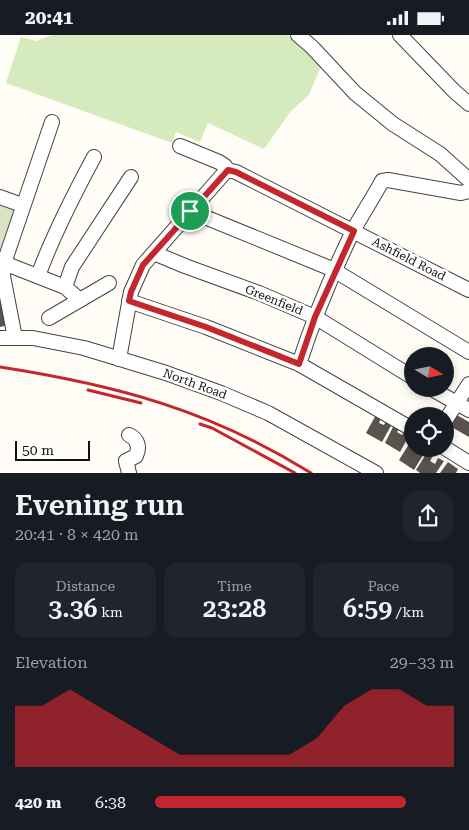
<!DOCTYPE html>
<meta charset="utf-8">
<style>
:root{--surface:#171b24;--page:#20242c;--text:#f1f3f6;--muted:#9ea1a6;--accent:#c4262e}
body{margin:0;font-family:"Roboto Serif",serif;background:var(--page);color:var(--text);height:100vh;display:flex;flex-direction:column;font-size:19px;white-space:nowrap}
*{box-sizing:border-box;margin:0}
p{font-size:16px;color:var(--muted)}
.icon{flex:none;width:28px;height:28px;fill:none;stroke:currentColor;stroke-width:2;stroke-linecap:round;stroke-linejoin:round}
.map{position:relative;height:438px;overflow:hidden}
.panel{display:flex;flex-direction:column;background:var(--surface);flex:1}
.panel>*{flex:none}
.needle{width:32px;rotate:100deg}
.fabs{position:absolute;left:404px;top:312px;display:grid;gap:10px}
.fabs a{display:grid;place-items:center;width:50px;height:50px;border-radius:50%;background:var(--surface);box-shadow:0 2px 8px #0003;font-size:25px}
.scale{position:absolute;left:15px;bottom:12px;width:75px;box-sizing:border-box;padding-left:5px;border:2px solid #111;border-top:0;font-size:14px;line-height:18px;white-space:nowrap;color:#111;-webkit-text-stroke:4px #fff;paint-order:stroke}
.pin{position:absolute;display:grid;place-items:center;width:42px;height:42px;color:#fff;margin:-21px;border:2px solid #fff;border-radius:50%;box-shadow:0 1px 5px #0007}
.round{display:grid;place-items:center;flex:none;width:52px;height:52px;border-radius:20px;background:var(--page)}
.head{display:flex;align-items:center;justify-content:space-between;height:85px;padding:0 15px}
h1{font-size:28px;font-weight:600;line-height:38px}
.figures{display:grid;grid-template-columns:repeat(3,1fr);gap:8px;height:85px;padding:5px 15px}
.figures div{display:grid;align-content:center;border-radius:12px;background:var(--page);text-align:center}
.figures b{font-size:25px;font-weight:600}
.figures small{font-size:14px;font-weight:400}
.figures p{font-size:14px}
.chart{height:140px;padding:10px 15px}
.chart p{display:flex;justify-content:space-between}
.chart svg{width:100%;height:90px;margin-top:5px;fill:var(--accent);opacity:.7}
ul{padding:0 15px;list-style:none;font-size:16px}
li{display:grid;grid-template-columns:80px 60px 1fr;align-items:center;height:38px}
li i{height:12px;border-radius:6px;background:var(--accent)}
.status{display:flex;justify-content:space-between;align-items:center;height:35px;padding:0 25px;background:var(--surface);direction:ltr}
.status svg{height:14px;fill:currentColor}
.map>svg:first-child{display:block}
.green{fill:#d5ebbd}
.cemetery{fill:#d9e3c4}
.building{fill:#5a524d}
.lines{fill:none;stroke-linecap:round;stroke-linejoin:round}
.minor-casing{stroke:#444;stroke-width:16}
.minor{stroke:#fff;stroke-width:14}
.rail{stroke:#c4262e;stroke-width:3}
.route-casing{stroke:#fff;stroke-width:10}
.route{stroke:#c4262e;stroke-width:6}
.labels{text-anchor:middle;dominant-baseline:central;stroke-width:5;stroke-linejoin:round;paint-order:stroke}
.street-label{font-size:12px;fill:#111;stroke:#fff}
</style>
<div class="status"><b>20:41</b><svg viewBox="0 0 49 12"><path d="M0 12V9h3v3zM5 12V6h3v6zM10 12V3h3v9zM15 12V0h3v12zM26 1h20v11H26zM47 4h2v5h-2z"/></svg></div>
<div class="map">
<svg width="469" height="438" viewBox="0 0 469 438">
<rect width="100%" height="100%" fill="#fffdf5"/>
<!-- green -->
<path class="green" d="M53,0H288L317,24L321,31L309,60L291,76L264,114L208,88L200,107L176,97L172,108L6,48L21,2L36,6Z"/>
<!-- cemetery -->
<path class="cemetery" d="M0,168L16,173L0,222Z"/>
<!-- building -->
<g class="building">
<path d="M0,243L9,290L0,292Z"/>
<path d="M377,378L382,381L379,388L384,390L387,384L393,387L382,407L366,398Z"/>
<path d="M455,379L469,387V402L448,390Z"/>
<path d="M395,388L401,391L397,397L402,400L406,394L411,397L400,417L385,408Z"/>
<path d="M411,406L412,407V415L417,418L420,414L426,415L414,435L399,425Z"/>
<path d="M428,416L434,419L430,426L435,429L438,423L444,426L436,438H420L416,435Z"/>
<path d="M448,427L458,434L456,438H440Z"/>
</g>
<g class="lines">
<defs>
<g id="minor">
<path d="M298,0L312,12L355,58L393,89L440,119L469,145"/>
<path d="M400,0L454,56L469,69"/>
<path d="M180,111L219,127L225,131L227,135"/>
<path d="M0,162L22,170"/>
<path d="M190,176L332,234L469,317"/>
<path d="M154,218L185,231L259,258L315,282L412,342"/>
<path d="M4,228L65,252L80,265"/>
<path d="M38,241C53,200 73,161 94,122"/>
<path d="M65,252L72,232L131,142"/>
<path d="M129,266L206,292L299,329L412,394"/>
<path d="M49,283L109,248"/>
<path d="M0,303H33L84,313L166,338L221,358L268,378L376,438"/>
<path d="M15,303L3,241L4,228L52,87"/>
<path d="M119,324L131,257L143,230L227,135L236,137L469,255"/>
<path d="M299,329C314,283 332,239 353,196C362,179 373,163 382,146L388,145L461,158L469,156"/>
<path d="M432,354L469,375"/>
<path d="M445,386L469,349"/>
<path d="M445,413L469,428"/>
<path d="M129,438L126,426L136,421C140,412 138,404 129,400"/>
</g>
</defs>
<!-- minor casing -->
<use href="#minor" class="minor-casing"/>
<!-- minor -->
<use href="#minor" class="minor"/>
<!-- rail -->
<g class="rail">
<path d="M0,332C116,350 210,375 311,438"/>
<path d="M88,355L141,368"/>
<path d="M200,389L212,393L295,438"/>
</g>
</g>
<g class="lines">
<defs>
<path id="route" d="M228,135L236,137L354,196L315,282L299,329L206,292L129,266L131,257L143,230Z"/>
</defs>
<!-- route casing -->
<use href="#route" class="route-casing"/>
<!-- route -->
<use href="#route" class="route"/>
</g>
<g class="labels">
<!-- street labels -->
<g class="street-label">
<text transform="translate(409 224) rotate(27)">Ashfield Road</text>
<text transform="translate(274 265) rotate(22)">Greenfield</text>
<text transform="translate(195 349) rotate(20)">North Road</text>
</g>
</g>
</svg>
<div class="fabs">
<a><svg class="needle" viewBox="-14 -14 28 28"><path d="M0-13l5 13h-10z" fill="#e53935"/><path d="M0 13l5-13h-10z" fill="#9ea1a6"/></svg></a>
<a><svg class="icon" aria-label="locate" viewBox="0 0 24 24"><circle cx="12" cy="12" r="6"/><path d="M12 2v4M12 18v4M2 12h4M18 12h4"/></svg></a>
</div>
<div class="scale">50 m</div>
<div class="pin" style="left:190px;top:176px;background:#1e9e55"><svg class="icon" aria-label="arrive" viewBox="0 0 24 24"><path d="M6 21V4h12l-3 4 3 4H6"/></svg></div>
</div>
<section class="panel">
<div class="head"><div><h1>Evening run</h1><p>20:41 · 8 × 420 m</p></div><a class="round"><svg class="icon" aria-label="share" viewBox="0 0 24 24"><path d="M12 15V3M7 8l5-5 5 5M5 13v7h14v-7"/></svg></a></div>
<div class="figures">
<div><p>Distance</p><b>3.36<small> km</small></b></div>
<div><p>Time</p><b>23:28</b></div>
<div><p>Pace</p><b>6:59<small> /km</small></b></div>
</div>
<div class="chart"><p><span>Elevation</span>29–33 m</p>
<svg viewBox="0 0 160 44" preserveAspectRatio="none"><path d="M0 44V14L10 14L20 6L30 14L40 22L50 30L60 38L70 38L80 38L90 38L100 38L110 30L120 14L130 6L140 6L150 14L160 14V44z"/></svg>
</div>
<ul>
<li><b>420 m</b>6:38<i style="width:84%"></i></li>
</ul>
</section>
